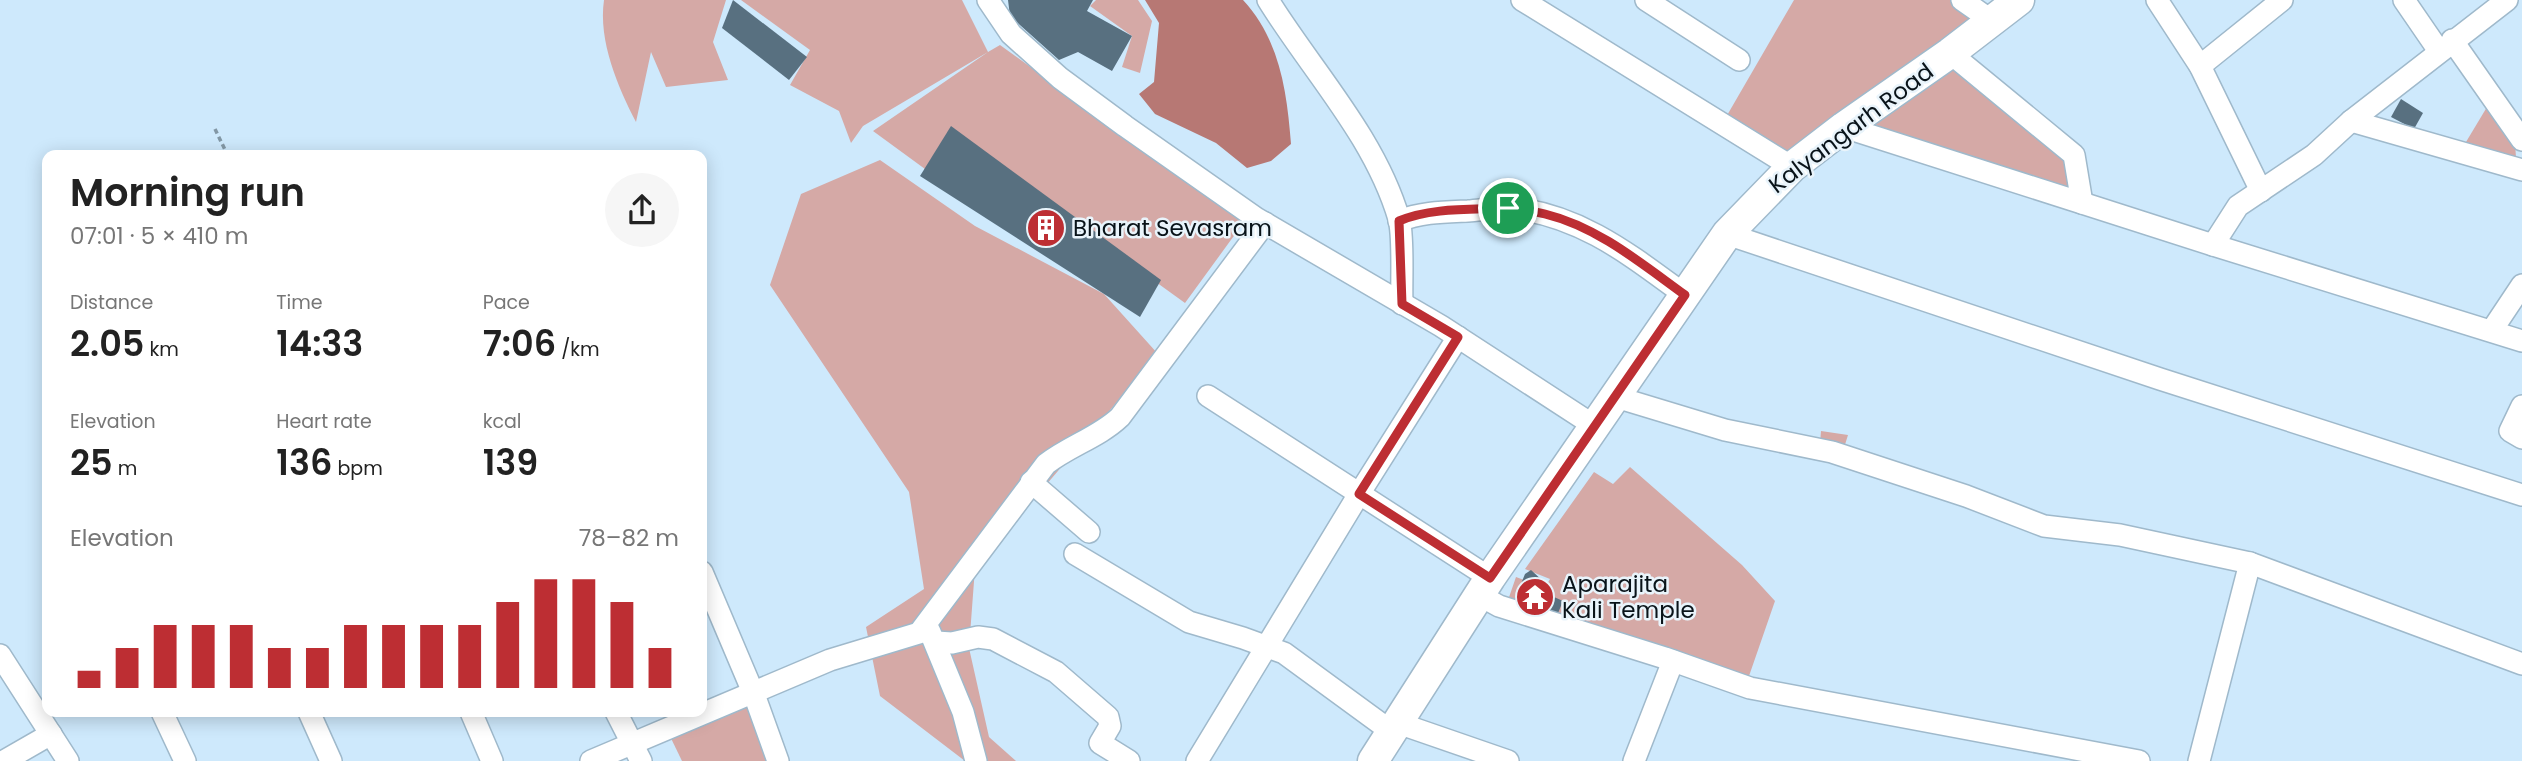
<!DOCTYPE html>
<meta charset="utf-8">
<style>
:root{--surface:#fff;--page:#f6f6f6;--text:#222;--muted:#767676;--accent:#bd2e33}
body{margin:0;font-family:Poppins,sans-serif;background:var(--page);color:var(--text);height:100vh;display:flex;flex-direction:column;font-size:26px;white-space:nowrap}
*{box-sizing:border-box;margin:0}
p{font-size:23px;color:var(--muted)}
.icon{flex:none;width:38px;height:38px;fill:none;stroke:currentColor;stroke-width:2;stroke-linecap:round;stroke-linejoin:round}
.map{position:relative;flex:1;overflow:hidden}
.side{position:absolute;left:42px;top:150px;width:665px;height:567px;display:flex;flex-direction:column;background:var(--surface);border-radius:14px;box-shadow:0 4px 18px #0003}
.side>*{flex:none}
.pin{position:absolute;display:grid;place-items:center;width:60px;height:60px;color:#fff;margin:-30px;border:4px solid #fff;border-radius:50%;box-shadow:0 2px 7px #0007}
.round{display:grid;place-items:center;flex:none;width:74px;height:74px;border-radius:37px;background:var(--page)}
.overview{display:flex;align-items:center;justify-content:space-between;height:119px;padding:0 28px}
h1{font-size:38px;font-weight:600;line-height:52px}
.metrics{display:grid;grid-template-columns:repeat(3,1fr);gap:10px;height:119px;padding:7px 28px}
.metrics div{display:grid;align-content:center}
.metrics b{font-size:35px;font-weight:600}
.metrics small{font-size:19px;font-weight:400}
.metrics p{font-size:19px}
.chart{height:196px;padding:14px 28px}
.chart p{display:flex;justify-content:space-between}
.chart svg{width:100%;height:126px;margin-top:7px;stroke:var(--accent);stroke-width:6}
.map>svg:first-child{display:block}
.green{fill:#d5a9a6}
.water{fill:#b77874}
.building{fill:#587080}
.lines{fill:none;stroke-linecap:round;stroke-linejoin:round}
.minor-casing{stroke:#9fb9cb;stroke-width:24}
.secondary-casing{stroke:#9fb9cb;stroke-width:33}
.path{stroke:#8398a6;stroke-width:3.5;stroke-dasharray:5 3.5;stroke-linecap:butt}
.minor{stroke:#fff;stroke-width:21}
.secondary{stroke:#fff;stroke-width:30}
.route-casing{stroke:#fff;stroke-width:14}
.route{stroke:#bd2e33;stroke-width:9}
.labels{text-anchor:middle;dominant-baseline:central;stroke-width:5;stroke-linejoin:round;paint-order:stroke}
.street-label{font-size:23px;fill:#091319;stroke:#e9f4fb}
.poi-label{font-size:23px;fill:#091319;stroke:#e9f4fb;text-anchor:start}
</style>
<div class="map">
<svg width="2522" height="761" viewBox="0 0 2522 761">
<rect width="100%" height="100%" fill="#cee9fc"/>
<!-- green -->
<g class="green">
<path d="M604,0H726L713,42L728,80L666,87L651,52L636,122C618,87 598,41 604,0Z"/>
<path d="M741,0H962L988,52L1000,45L1244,222L1185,303L951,134L925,169L873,131L988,52L863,126L851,143L839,111L790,85L810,50Z"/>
<path d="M1096,0H1138L1152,21L1140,73L1122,67L1132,36L1090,6Z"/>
<path d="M1794,0H1962L1992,21L1942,56L2068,155L2077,194L1851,123L1792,167L1722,124Z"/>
<path d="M2487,107L2515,141L2516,158L2466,142Z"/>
<path d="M880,160L975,226L1104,294L1158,354L975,568L969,648L989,737L1016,761H965L880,696L866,627L924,589L909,492L770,285L801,194Z"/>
<path d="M1821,431L1848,435L1843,451L1820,444Z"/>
<path d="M1630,467L1742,565L1775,601L1749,676L1639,640L1506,606L1516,577L1545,588L1550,579L1525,569L1594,472L1613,484Z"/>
<path d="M753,691L778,761H682L666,728Z"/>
</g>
<!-- water -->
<path class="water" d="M1145,0H1243C1280,40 1287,92 1291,144L1271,161L1247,168L1216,143L1155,114L1139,94L1154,82L1159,23Z"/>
<!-- building -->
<g class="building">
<path d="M733,0L807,57L789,80L722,28Z"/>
<path d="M1008,0H1093L1087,11L1132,36L1112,71L1078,52L1059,60L1010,16Z"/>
<path d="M2401,99L2423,113L2414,129L2391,117Z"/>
<path d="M951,126L1161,280L1140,317L920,176Z"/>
<path d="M1531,570L1544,582L1545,593L1563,601L1556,618L1512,606L1525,574Z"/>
</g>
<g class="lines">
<defs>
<g id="minor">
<path d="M988,0L1011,34L1060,78L1125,126L1256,218L1441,326L1593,425"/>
<path d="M1268,0C1312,71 1375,137 1399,219C1404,238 1401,283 1402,304"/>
<path d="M1522,0L1792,167"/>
<path d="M1646,0L1739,60"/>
<path d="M1962,0L1992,21"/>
<path d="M2157,0L2200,66L2261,191"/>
<path d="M2404,0L2439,51"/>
<path d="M2452,40L2522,140"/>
<path d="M2200,66L2282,0"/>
<path d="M2351,121L2522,170"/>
<path d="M1844,127L2082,203L2074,155L1950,53"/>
<path d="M2082,203L2213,245L2238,206L2314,155L2351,121L2507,0"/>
<path d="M1399,221C1421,212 1445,212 1468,211C1482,210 1497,207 1511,208C1581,215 1630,255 1685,295"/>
<path d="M1727,234L2160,379L2522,495"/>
<path d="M2213,245L2522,341"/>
<path d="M2492,330L2522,285"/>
<path d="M1208,396L1490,578"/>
<path d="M1616,397L1725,430L1832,452L1966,496L2044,526L2120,535L2250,563L2522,664"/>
<path d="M2522,406L2510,431L2522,438"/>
<path d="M1031,482L1089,532"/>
<path d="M1075,554L1189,622L1243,638L1284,653L1392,732"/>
<path d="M702,572L755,697L778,761"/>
<path d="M1479,595L1499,606L1665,658L1750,688L2139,761"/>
<path d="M930,632L963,712L976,761"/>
<path d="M936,642L952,643L978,637L993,639L1056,672L1108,717L1110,726L1100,743L1129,761"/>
<path d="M0,655L68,761"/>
<path d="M162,712L185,761"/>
<path d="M309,712L331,761"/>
<path d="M471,712L492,761"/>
<path d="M616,712L641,761"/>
<path d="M1398,723L1508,761"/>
<path d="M4,761L51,734"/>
<path d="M591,761L830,660L919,633L1046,464C1069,446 1099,437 1120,417L1265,223"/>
<path d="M1197,761L1359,494L1458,337"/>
<path d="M1634,761L1673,661"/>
<path d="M2199,761L2250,563"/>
</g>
<path id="secondary" d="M1373,761L1490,578L1727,234L1792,167L1844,127L1950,53L2019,0"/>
</defs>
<!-- minor casing -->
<use href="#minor" class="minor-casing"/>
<!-- secondary casing -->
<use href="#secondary" class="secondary-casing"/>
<!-- path -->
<path class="path" d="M215,129L228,156"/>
<!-- minor -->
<use href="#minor" class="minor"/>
<!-- secondary -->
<use href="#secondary" class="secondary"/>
</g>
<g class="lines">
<defs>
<path id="route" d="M1508,208C1520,210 1533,211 1545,214C1598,227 1642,264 1685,295L1490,578L1359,494L1458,337L1402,304L1399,221C1432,207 1473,210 1508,208Z"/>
</defs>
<!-- route casing -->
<use href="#route" class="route-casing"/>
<!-- route -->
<use href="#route" class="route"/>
</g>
<!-- icons -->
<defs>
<symbol id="building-disc" viewBox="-11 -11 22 22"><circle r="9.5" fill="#bd2e33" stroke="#e9f4fb"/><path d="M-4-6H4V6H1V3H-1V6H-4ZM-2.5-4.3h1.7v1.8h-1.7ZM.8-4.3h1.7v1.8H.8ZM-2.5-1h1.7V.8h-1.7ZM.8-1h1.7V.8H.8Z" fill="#fff"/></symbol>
<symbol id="temple-disc" viewBox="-11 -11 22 22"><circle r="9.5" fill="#bd2e33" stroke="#e9f4fb"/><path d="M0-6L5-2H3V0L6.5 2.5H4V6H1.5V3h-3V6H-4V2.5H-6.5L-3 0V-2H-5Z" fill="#fff"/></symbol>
</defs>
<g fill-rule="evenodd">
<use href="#building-disc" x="1024" y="206" width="44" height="44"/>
<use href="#temple-disc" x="1513" y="575" width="44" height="44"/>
</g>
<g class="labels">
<!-- street labels -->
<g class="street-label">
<text transform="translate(1851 128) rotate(-37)">Kalyangarh Road</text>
</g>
<!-- poi labels -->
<g class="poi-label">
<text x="1073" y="228">Bharat Sevasram</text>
<text x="1562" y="584">Aparajita<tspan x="1562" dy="26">Kali Temple</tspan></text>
</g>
</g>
</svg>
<div class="pin" style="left:1508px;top:208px;background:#1e9e55"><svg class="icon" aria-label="arrive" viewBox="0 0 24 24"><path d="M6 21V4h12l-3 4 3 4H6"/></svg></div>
<section class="side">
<div class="overview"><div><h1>Morning run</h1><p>07:01 · 5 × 410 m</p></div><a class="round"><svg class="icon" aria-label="share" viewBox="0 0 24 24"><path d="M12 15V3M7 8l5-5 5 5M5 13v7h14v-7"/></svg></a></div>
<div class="metrics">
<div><p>Distance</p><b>2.05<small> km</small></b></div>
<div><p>Time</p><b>14:33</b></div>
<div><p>Pace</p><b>7:06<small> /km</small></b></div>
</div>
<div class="metrics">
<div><p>Elevation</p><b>25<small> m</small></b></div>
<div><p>Heart rate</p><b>136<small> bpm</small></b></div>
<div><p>kcal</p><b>139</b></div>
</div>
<div class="chart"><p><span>Elevation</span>78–82 m</p>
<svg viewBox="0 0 160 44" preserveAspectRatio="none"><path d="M5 44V38M15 44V30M25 44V22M35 44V22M45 44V22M55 44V30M65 44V30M75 44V22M85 44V22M95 44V22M105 44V22M115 44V14M125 44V6M135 44V6M145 44V14M155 44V30"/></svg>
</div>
</section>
</div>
